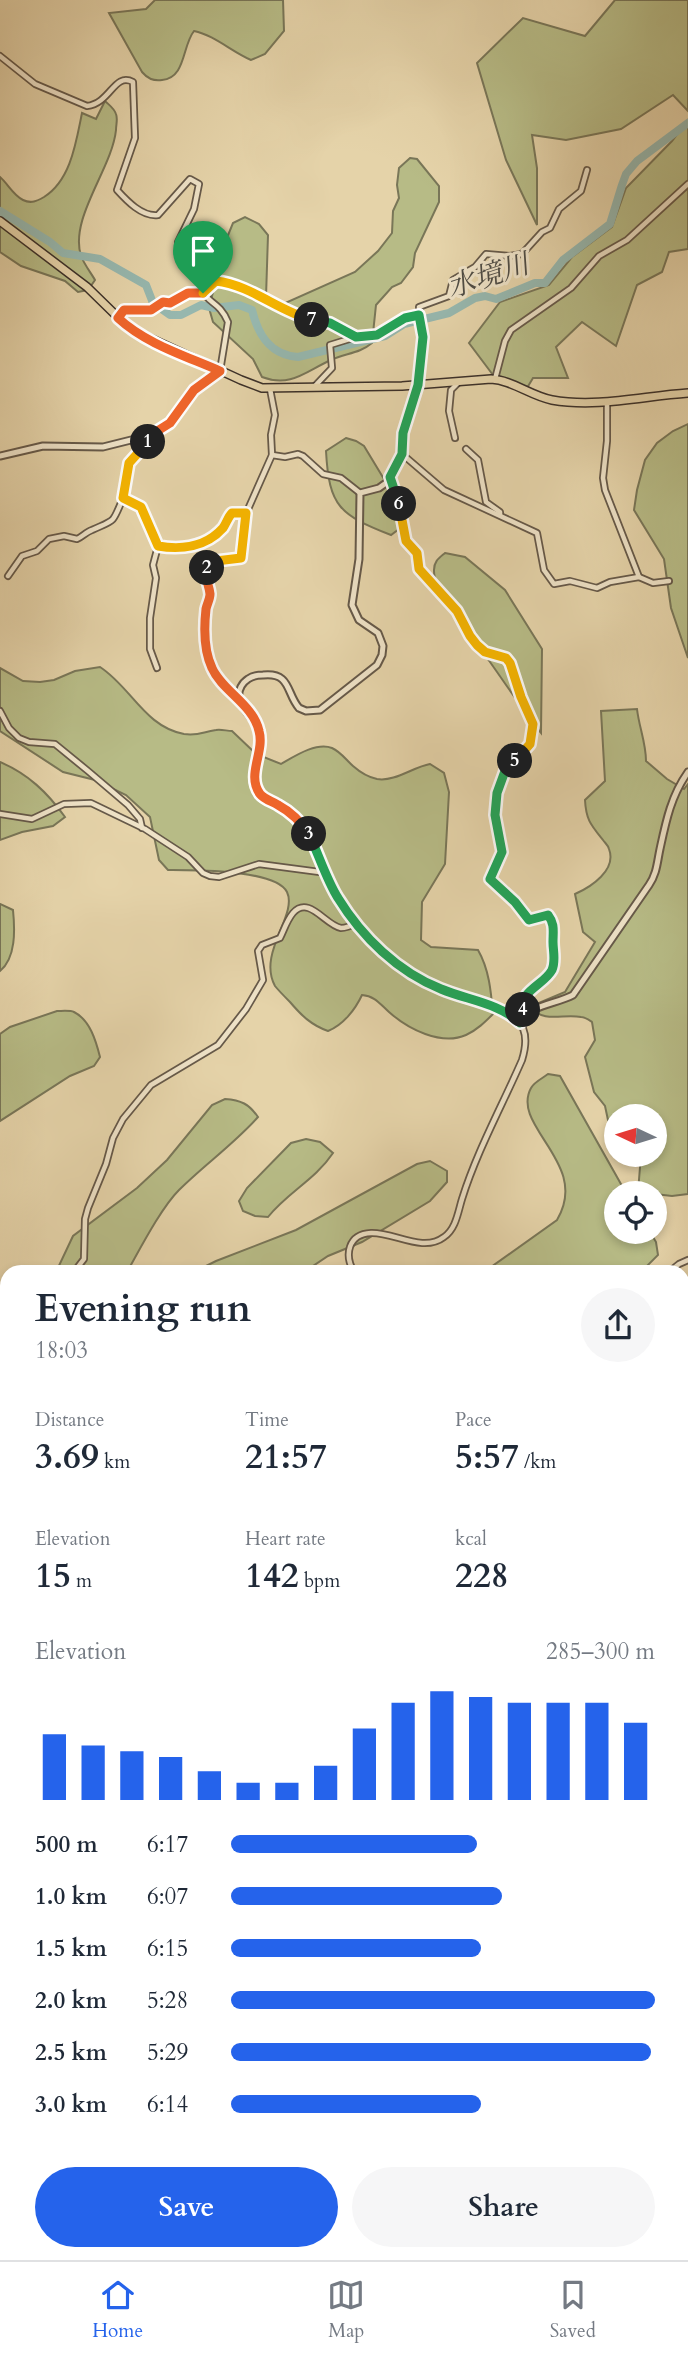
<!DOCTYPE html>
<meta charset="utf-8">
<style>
:root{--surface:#fff;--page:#f6f6f7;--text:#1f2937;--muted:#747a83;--line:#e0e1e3;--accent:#2563eb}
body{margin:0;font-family:Cardo,"Noto Serif JP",serif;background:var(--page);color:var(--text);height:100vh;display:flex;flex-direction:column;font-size:26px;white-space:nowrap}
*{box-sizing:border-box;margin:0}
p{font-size:23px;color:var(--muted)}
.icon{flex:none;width:38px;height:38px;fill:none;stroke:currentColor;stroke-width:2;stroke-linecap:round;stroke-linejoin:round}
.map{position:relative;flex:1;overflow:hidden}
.drawer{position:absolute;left:0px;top:1265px;width:690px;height:996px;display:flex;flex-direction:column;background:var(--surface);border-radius:21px 21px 0 0;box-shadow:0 4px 10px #0003}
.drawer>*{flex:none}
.needle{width:46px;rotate:274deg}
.tools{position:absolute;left:604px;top:1104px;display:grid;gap:14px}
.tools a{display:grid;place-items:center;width:63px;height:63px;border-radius:50%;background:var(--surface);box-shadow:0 4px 10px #0003;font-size:35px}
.pin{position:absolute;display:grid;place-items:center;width:60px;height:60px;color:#fff;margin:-72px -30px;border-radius:50% 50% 50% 0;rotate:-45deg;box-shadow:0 0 7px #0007}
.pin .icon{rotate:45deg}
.km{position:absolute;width:35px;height:35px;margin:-18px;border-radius:50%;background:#222;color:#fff;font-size:19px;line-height:35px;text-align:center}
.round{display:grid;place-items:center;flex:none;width:74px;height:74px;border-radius:37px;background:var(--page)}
.headline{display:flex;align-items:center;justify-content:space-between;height:119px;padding:0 35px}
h1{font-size:38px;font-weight:700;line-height:52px}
.figures{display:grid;grid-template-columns:repeat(3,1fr);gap:10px;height:119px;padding:7px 35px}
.figures div{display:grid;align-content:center}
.figures b{font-size:35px;font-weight:700}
.figures small{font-size:19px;font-weight:400}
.figures p{font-size:19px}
.chart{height:196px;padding:14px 35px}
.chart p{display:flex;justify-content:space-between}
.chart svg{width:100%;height:126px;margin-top:7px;stroke:var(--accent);stroke-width:6}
.button{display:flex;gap:14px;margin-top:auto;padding:14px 35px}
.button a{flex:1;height:80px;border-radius:42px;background:var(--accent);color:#fff;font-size:28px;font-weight:700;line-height:80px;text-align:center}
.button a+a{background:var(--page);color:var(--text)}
ul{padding:0 35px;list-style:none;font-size:23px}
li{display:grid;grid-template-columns:112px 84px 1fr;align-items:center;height:52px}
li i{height:18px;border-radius:9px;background:var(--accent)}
.tabs{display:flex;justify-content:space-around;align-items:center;height:98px;border-top:2px solid var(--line);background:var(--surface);font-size:19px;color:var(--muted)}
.tabs a{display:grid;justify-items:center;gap:4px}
.tabs .active{color:var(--accent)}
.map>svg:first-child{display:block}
.green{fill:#b7bb86;stroke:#797658;stroke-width:2}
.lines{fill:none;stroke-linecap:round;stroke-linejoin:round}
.stream{stroke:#728179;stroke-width:2}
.river{stroke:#96b7ae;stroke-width:8}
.minor-casing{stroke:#665949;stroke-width:8}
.tertiary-casing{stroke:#665949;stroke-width:9}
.secondary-casing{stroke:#3b3029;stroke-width:10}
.primary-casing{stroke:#3b3029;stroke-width:10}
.minor{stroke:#eee2c7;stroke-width:4.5}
.tertiary{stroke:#eee2c7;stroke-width:5}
.secondary{stroke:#eee2c7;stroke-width:6}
.primary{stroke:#e5d3a9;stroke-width:7}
.split-1-casing{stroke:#fff;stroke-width:14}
.split-2-casing{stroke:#fff;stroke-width:14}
.split-3-casing{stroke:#fff;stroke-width:14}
.split-4-casing{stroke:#fff;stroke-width:14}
.split-5-casing{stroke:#fff;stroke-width:14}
.split-6-casing{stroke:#fff;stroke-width:14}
.split-7-casing{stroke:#fff;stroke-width:14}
.split-8-casing{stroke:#fff;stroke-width:14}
.split-1{stroke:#f0652b;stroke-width:9}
.split-2{stroke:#f5b400;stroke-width:9}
.split-3{stroke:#f0652b;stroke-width:9}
.split-4{stroke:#22a559;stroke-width:9}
.split-5{stroke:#22a559;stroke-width:9}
.split-6{stroke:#f5b400;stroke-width:9}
.split-7{stroke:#22a559;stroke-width:9}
.split-8{stroke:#f5b400;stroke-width:9}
.labels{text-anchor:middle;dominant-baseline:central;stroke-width:6;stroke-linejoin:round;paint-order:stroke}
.water-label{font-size:28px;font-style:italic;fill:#4d4b44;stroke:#eee2c7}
</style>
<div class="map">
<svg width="688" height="2260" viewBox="0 0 688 2260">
<rect width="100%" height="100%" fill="#e5d3a9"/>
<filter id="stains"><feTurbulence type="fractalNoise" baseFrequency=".00286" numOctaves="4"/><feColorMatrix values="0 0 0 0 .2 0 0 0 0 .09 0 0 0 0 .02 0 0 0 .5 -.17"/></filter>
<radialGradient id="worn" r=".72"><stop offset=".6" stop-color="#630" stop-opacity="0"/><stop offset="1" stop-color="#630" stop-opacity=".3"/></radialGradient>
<!-- green -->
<g class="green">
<path d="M155,0H283L284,31L265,54L251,60C232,52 214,35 194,31C182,46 186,78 162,80C153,81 148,79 142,72L109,13L146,9Z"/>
<path d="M615,0H688V111L673,95L621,129L566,140L532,135L537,168V225L506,160L477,63L523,18L585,36Z"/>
<path d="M105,101C109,105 114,108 116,114C118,119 116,124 116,130C112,169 69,218 81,256C84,264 91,273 95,280L88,290L78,292L65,281L21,266L0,252V177C8,184 13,195 23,200C31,204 37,201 44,197C71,180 76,142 82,113L96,119Z"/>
<path d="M688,120V249L669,252L662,272L637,285L616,346L582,322L556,347L568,378H533L527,388L493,375L469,343L500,302L549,285L572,257L612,227L626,188L672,141Z"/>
<path d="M410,158L417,159L439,186V202L415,253L413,267L401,283L392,287L376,305L372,343C359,354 345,353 331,360C306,371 291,388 262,377L253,359L213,322L209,308L226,240L233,223L245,217L259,224L268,235L266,297L269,303L281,305L355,272L378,251L392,233L393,211L399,198L397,185L399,168Z"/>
<path d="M688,424V658L671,608L664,559L634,510L637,490L645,460L657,443L673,431Z"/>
<path d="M346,438L356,441L364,446L390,489L401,516L399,529L391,535C340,515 329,507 326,451Z"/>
<path d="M445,553L465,557L505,590L542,649L541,733C523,710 507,686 490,662C476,641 433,595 434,570C434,561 439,558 445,553Z"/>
<path d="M100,667C131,687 145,727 184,734C199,736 202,732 216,730C221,729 227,731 232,731L256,754L281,764C295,756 316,742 332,748C341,752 346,760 353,766C361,773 367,777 377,779C395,782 413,767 430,764L444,773L449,792L445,864L422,902L421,940L431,947L478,950C489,969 491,991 493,1014C485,1022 477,1030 466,1035C441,1046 408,1029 389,1012C380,1004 375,996 362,995C355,1010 343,1025 328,1031C311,1025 301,1015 290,1002C285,997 279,991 275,986C257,953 298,915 287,892C275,869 192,870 168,870L159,860L150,817L126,795L95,780L63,772L0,731V668L23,681L40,682L54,680L75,671Z"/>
<path d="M637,709C639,727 646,743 646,761L667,779L684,789L688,784V1194L672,1196L638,1192L641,1155H654V1116H616V1129L608,1120L605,1106L594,1092L585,1057L595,1040L592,1022C589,1020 585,1017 581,1017C563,1013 546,1024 529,1007L565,992L595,942L583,932L575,894C591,887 617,870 609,849C608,845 605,843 603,840C591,825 586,820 585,800L605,781L601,711Z"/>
<path d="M0,762C28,774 47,792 65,817L53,826L22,832L0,840Z"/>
<path d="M0,904L13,910C15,930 16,958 0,971Z"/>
<path d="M57,1011C62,1011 70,1010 74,1012C90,1020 96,1041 100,1057L94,1066L70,1076L0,1121V1034L10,1027Z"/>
<path d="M548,1074L560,1076L626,1193L616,1194V1232H650L656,1242L658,1255L641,1272H484L557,1220C591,1163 510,1127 531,1088C534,1082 543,1078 548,1074Z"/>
<path d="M225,1099C241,1100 249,1104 258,1117C234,1144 204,1165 179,1190C161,1208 140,1249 127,1272H56L73,1236L137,1188L167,1160L212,1105Z"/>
<path d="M306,1139L320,1142L333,1153C315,1180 288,1192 268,1217L255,1216L243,1211L239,1201L247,1188L291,1143Z"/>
<path d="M430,1161L447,1171V1182L430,1201L362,1242L328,1256L304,1272H194L216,1261L296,1230L417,1164Z"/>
</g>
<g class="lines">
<!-- stream -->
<g class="stream">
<path d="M0,1402L7,1400"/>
<path d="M0,1443L7,1453"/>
</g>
<!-- river -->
<g class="river">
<path d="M0,211L50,242L63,253L100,259L146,285L153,303L170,315H181L201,305L214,308L239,305L252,310C258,335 270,355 298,357L385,336L404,324L449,313L475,298L485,296L496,299L535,283H545L563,260L610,224L622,185L626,174L637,161L688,123"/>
<path d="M0,1344L7,1353"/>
<path d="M7,1365V1395"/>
<path d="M682,1654L688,1658"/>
<path d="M0,2011L7,2021"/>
<path d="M245,2254L249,2260"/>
</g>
<defs>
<g id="minor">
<path d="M0,56L35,84L87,106C111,103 114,72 133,82L135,138L117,190C127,201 142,217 158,215L190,179L199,184L194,209L178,242V246L203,264L205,268C196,308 216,293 228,322L220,371"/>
<path d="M119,317L124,310H151L162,302L170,303L188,293H203L216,281C245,285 267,304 293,314C316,323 335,322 356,337"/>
<path d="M495,379L505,341L511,330L571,288L599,256L627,240L688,184"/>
<path d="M418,385L423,337L419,307L449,296L453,280L475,267L486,254L510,256L522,254L542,232L550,228L559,209L581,191L587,170"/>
<path d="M314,387L332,368L330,345L356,337L377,335L405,319L419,315"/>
<path d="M151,435L150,439L129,463L123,498L141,507L158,546C181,550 206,547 223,528C226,524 228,517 231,513H246"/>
<path d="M455,438L449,411L451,390L459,382"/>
<path d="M466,449L478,460L486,502L500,512V515"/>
<path d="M402,454L444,490L537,533L544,570L554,584L570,581L597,588L610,582L639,577L605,490L603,478L607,441V402"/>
<path d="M272,455L285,457L298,454L303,456L323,474L341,478L360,493"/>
<path d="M390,477L400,506L406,541L417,553L419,569L457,611L470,636L477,645L485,652L506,658L511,663L521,697L532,721V738L530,744L508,767L499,784L495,815L502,852L490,879L515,902L529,920L548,915L554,924L553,966L546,978L525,996L522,1003L526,1014"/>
<path d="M8,576L22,556L37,551L49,539L64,536L77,539C82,537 86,532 92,530C116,519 112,524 123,498"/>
<path d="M639,577L653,583L669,581"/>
<path d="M157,668L150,649V618L156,578L153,565L158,546"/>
<path d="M239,697C201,678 204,632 209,597C211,585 202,577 208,565L216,560L241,558L245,516L272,455L271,435L275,415L270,389"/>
<path d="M0,711L9,728L19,738L29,742L55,744L88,771L128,805L140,819L142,828"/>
<path d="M0,814L32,819L64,804L91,803L145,829L188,857L203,873L210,876L219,877L259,864L327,873C349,928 396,973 452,994C472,1001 500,1004 517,1020C528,1030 526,1047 522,1060C502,1106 477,1151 462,1199C458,1212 456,1229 444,1237C423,1253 394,1232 371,1233C348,1234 344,1255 354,1272"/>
<path d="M74,1272L84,1259L85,1219L88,1208L106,1164L113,1138L123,1119L151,1085L218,1045L246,1009L263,980L258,951L262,945L280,938C284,930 287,920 293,913C309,895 325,925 341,928C346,928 351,926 357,923"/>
<path d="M669,1272L679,1264L688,1260"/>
<path d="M7,1310V1312"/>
<path d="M686,1479L688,1487"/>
<path d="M688,1520L685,1533L688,1539"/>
<path d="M0,1525L7,1531"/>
<path d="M0,1598L7,1602"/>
<path d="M0,1700L7,1692"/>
<path d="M688,1780L684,1783L688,1800"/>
<path d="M0,1786L7,1788"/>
<path d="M682,1827L688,1830"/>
<path d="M0,1893L7,1898"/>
<path d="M682,1958L688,1950"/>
<path d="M682,1983L687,1986L688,1985"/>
<path d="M682,2030L688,2032"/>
<path d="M682,2165L686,2171L688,2190"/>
<path d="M682,2202L688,2195"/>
<path d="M0,2207L7,2203"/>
<path d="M0,2224L7,2237"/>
<path d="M17,2254L20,2260"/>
<path d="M159,2254L164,2260"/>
<path d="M414,2254L420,2260"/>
<path d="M603,2254L604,2260"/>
<path d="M335,2260L346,2254"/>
</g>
<g id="tertiary">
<path d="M0,456L43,446L103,447L151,435L170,423L189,396L220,371"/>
<path d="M327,873C319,855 312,834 299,820C287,809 263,802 257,788C249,771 263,753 260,735C258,720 242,712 239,698C238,690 242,683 248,679C252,676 258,675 263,675C291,672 286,693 299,708L306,711L320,710L377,665L382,655L383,646L378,633L359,620L352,605L359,559L360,493L379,488L386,483L392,474L402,454L403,433L418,385"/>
<path d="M520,1022C529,1005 556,1004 573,995L649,885C657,873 657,863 660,849C666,821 671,796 688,772"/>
<path d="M0,1385L7,1382"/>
<path d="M682,1719L688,1722"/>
<path d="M0,1954L4,1945"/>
</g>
<g id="secondary">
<path d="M0,1673L7,1679"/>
<path d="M682,2055L688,2057"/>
</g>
<path id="primary" d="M0,221L87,287L130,329L241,380L262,388L402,386L491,379C512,380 531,396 552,400C597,408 643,396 688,393"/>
</defs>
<!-- minor casing -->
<use href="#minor" class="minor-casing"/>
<!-- tertiary casing -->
<use href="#tertiary" class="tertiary-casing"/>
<!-- secondary casing -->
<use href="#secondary" class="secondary-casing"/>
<!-- primary casing -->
<use href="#primary" class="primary-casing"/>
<!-- minor -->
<use href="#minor" class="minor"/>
<!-- tertiary -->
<use href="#tertiary" class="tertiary"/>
<!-- secondary -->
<use href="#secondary" class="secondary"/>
<!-- primary -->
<use href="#primary" class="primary"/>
</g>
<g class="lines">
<defs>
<path id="split-1" d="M148,442L151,435L170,423L194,390L220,371C186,356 146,344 118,318L124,310H151L163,302L170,303L188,293H203"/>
<path id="split-2" d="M148,442L129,463L123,498L141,507L158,546C181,550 206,547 223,528C226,524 228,517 232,513H246L241,558L216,561L207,568"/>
<path id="split-3" d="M207,568C204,578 209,584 210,594C210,599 207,604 206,609C204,627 204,651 212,668C222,691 253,704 259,731C265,752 246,775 260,794C265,800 272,801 278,805C291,812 301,822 309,834"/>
<path id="split-4" d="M309,834C318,853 327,881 338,898C362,937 398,972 441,989C467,1000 499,1003 520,1023L526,1014L523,1010"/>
<path id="split-5" d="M515,761L505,771L497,793L495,815L502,852L490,879L515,902L529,920L548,915C555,924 553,931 553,942C553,951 556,961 552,970C544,985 519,991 523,1010"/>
<path id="split-6" d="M399,504L406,541L417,553L419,569L457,611L470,636L477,645L485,652L506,658L510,663L521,697L533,724L530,744L515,761"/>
<path id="split-7" d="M312,320L330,323L356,337L377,335L405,318L419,315L423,337L418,385L403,433L402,454L390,477L399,504"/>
<path id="split-8" d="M203,293L216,281C251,285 278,311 312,320"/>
</defs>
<!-- split-1 casing -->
<use href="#split-1" class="split-1-casing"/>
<!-- split-2 casing -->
<use href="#split-2" class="split-2-casing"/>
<!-- split-3 casing -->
<use href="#split-3" class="split-3-casing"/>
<!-- split-4 casing -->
<use href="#split-4" class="split-4-casing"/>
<!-- split-5 casing -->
<use href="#split-5" class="split-5-casing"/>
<!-- split-6 casing -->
<use href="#split-6" class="split-6-casing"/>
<!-- split-7 casing -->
<use href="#split-7" class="split-7-casing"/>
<!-- split-8 casing -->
<use href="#split-8" class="split-8-casing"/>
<!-- split-1 -->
<use href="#split-1" class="split-1"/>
<!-- split-2 -->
<use href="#split-2" class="split-2"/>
<!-- split-3 -->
<use href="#split-3" class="split-3"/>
<!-- split-4 -->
<use href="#split-4" class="split-4"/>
<!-- split-5 -->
<use href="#split-5" class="split-5"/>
<!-- split-6 -->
<use href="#split-6" class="split-6"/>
<!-- split-7 -->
<use href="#split-7" class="split-7"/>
<!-- split-8 -->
<use href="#split-8" class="split-8"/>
</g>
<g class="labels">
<!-- water labels -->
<g class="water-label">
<text transform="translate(488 276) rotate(-18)">水境川</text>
</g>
</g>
<rect width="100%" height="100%" filter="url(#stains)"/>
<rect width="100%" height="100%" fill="url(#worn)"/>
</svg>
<div class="tools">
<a><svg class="needle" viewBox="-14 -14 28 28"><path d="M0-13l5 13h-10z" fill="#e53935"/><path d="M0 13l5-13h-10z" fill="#747a83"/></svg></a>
<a><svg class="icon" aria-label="locate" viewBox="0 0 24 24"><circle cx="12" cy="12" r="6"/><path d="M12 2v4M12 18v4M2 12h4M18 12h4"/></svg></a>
</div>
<div class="pin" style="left:203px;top:293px;background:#1e9e55"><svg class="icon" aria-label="arrive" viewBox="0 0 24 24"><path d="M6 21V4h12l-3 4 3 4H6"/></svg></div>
<b class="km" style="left:148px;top:442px">1</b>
<b class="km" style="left:207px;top:568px">2</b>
<b class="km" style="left:309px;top:834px">3</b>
<b class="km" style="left:523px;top:1010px">4</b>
<b class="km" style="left:515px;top:761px">5</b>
<b class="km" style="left:399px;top:504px">6</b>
<b class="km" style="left:312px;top:320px">7</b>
<section class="drawer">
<div class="headline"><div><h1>Evening run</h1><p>18:03</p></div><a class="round"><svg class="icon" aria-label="share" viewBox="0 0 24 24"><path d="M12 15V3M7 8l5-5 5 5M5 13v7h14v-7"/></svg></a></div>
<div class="figures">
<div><p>Distance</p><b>3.69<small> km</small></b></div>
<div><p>Time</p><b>21:57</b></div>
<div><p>Pace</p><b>5:57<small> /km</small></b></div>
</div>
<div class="figures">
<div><p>Elevation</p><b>15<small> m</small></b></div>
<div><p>Heart rate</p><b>142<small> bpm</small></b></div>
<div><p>kcal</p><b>228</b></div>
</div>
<div class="chart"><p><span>Elevation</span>285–300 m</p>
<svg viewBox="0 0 160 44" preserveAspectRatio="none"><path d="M5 44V21M15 44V25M25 44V27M35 44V29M45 44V34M55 44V38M65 44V38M75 44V32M85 44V19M95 44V10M105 44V6M115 44V8M125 44V10M135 44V10M145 44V10M155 44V17"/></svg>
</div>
<ul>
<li><b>500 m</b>6:17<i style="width:58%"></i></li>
<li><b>1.0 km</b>6:07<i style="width:64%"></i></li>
<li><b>1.5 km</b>6:15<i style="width:59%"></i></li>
<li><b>2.0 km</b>5:28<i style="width:100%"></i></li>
<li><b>2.5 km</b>5:29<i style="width:99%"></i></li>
<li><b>3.0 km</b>6:14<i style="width:59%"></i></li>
</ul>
<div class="button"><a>Save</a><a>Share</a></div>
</section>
</div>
<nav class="tabs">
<a class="active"><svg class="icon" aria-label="home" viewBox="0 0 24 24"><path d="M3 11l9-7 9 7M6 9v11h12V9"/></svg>Home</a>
<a><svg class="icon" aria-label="map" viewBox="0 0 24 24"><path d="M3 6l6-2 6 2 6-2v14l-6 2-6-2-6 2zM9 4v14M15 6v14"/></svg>Map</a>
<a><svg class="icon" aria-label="saved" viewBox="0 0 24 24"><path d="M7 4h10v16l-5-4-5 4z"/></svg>Saved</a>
</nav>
